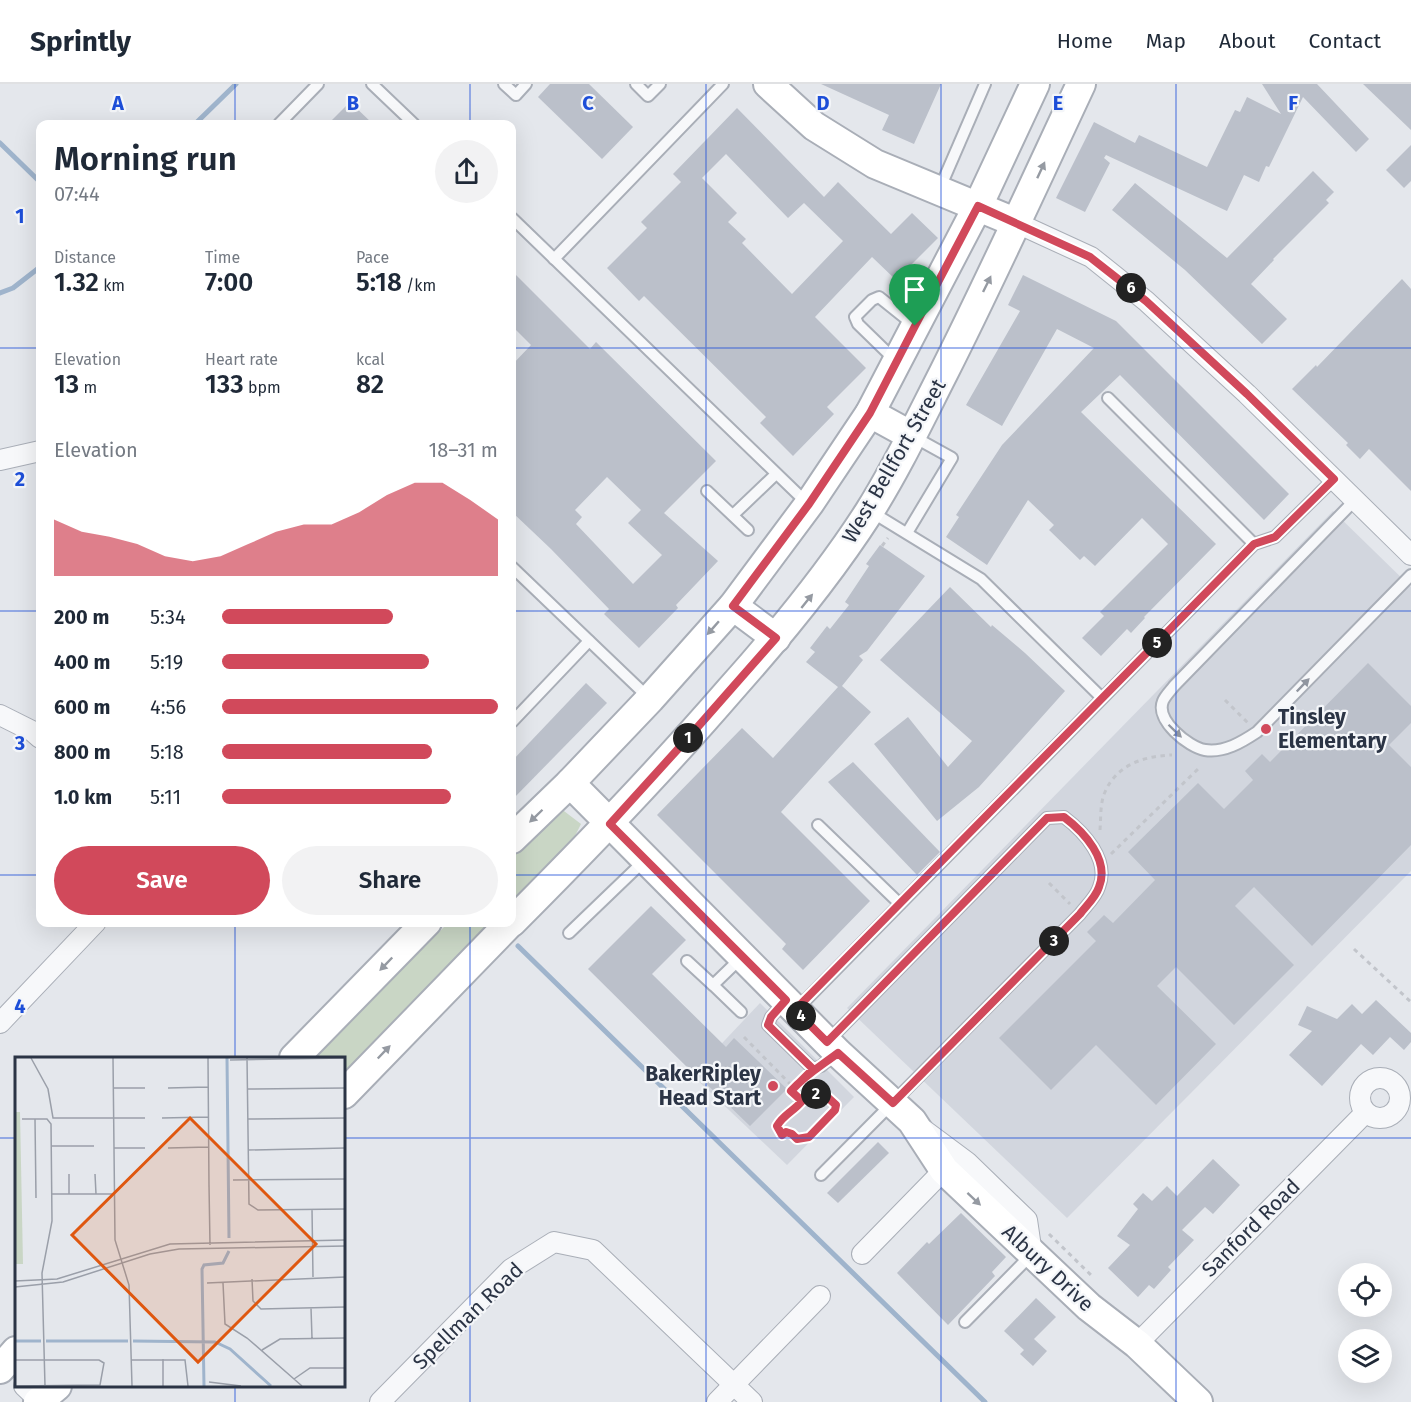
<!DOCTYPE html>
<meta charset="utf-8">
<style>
:root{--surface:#fff;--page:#f2f2f3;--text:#1f2937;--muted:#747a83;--line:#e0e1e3;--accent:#d1495b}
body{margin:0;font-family:"Fira Sans",sans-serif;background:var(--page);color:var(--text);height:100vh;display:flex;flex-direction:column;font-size:22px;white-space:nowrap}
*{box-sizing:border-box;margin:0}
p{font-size:20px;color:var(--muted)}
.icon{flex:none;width:33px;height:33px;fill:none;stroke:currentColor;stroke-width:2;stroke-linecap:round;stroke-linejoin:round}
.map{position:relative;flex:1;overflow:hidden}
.details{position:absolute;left:36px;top:36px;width:480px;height:807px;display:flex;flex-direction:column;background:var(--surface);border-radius:12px;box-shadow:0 6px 24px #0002}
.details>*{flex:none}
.controls{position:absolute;left:1338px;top:1179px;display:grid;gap:12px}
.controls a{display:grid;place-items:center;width:54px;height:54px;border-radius:50%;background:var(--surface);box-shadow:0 6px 24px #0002;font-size:30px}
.pin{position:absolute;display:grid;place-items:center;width:51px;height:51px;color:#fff;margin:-62px -26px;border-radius:50% 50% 50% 0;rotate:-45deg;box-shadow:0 0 6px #0007}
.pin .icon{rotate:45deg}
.km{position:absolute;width:30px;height:30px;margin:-15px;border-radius:50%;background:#222;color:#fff;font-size:16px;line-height:30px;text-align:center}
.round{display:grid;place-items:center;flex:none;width:63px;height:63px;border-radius:32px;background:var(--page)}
.headline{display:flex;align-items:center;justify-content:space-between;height:102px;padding:0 18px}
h1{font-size:33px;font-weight:600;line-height:45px}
.metrics{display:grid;grid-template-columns:repeat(3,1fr);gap:9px;height:102px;padding:6px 18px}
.metrics div{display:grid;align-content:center}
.metrics b{font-size:26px;font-weight:600}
.metrics small{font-size:16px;font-weight:400}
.metrics p{font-size:16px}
.chart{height:168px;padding:12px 18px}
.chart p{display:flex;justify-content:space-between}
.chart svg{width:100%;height:108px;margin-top:6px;fill:var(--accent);opacity:.7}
.cta{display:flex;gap:12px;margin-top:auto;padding:12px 18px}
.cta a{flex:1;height:69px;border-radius:36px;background:var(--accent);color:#fff;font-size:24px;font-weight:600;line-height:69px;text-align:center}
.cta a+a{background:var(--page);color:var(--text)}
ul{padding:0 18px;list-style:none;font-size:20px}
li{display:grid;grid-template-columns:96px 72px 1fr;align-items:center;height:45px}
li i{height:15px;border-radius:8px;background:var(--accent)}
header{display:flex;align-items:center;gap:36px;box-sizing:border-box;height:84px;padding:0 30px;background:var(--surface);border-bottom:2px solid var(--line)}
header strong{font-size:28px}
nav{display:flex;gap:33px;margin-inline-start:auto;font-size:21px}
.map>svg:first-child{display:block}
.built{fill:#d2d6de}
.green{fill:#c9d6c5}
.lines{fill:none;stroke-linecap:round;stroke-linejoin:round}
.stream{stroke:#9fb4cc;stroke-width:5}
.building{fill:#bbc0ca;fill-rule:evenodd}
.lane-casing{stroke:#a9aeb7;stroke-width:14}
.street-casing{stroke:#a9aeb7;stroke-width:22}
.secondary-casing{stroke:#a9aeb7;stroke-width:32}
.path{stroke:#c2c5cb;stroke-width:3;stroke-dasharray:4.5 4.5;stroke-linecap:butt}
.lane{stroke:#f7f8fa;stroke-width:10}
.street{stroke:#f7f8fa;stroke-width:20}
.secondary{stroke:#fff;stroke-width:28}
.oneway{fill:#959aa2}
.oneway2{fill:#9196a0}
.route-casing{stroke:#fff;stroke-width:12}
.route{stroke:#d1495b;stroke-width:8}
.grid{fill:none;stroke:#1d4ed8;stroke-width:1.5;stroke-opacity:0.55}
.poi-dot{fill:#d1495b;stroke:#f4f6f9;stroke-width:2}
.labels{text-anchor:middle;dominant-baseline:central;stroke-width:4.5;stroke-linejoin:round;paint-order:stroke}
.street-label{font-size:21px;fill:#2b3445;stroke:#f4f6f9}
.poi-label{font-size:21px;font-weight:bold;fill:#2b3445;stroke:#f4f6f9;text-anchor:start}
.inset-river{fill:none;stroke:#9fb4cc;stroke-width:3}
.inset-road{fill:none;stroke:#9a9fa9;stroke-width:1.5}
.view{fill:#df570f;fill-opacity:0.15;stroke:#df570f;stroke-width:3}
.inset-edge{fill:none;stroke:#2b3445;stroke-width:3}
.grid-label{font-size:20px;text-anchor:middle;font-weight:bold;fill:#1d4ed8;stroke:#f4f6f9;stroke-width:4.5;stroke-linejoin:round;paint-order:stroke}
</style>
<header>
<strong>Sprintly</strong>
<nav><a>Home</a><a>Map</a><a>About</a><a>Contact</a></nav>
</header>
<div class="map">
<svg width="1411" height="1318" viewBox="0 0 1411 1318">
<rect width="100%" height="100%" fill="#e4e7ec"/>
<!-- built -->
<g class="built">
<path d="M1333,427L1411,503V787L1067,1134L847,924Z"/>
<path d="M760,919L854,1013L787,1081L692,991Z"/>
</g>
<!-- green -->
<g class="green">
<path d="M560,724L581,740L570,762L512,823V774Z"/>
<path d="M448,839H496L344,995V974H314Z"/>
</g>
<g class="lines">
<!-- stream -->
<g class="stream">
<path d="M195,40L236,0"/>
<path d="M0,59L40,98"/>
<path d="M0,209L13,204L40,183"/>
<path d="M518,862L985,1318"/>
</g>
</g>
<!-- building -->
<g class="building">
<path d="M550,0H589L633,43L602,75L538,13Z"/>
<path d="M821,0H941L914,60L882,46L889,31Z"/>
<path d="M1262,0H1317L1369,55L1356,68L1303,13L1269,83L1266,82L1259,98L1244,91L1227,127L1106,71L1104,74L1110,79L1085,128L1056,114L1094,38L1135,59L1139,51L1207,83L1235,26L1240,28L1247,13L1281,30Z"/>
<path d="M1363,0H1411V46Z"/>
<path d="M350,18L373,40H328Z"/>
<path d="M737,24L824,113L838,98L891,150L912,129L938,154L896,196L872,173L815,233L866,284L827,323L834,330L793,372L760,339L766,333L644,212L639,217L607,184L647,144L641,138L681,98L673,90ZM726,70L788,134L804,119L843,157L792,210L742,159L746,155L728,138L737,129L702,94Z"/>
<path d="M1411,61V97L1404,104L1386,86Z"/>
<path d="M1313,87L1334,108L1326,116L1329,119L1273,175L1274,176L1251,200L1287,235L1262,260L1185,186L1112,126L1135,99L1227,174Z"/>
<path d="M512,187L590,265L596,258L716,377L664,429L718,477L676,521L678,524L639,564L604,530L609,525L551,465L512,428V281L531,261L512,242ZM607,393L641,426L628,439L662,471L633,500L576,440L582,433L575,426Z"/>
<path d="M1023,191L1116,237L1289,410L1264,436L1120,291L1081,328L1216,460L1144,533L1145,534L1131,549L1127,545L1101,572L1082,554L1104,532L1100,528L1168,460L1142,434L1095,482L1084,472L1080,476L1049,446L1054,441L1028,416L987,481L946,453L959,433L956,431L1002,361L1094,264L1057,245L1002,342L966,321L1020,227L1008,221Z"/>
<path d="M1402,195L1411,205V407L1369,365L1360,375L1346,361L1348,359L1292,305L1316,281L1317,283Z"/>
<path d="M880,461L925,492L867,567L859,572L863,576L842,602L871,628L781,728L870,817L803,886L782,865L786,860L657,731L742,644L773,674L838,603L806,578L815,568L810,564L827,542L830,545L849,521L845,518L869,482L866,480Z"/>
<path d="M950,503L991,543L992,541L1025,569L1065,607L979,703L937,737L874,660L908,633L948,683L972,657L880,576Z"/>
<path d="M1368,579L1411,622V639L1389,661L1411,683V761L1312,862L1254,803L1235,822L1294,881L1234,941L1176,883L1157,902L1216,960L1156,1021L1096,961L1051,1006L999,954L1096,857L1087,848L1104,831L1113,839L1155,796L1128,768L1198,699L1224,725L1253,696L1245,687L1262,670L1270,678Z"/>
<path d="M586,599L607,619L512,716V677Z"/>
<path d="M853,678L940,768L917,791L828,698Z"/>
<path d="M651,822L686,856L652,890L726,963L734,954L787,1005L750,1042L694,988L693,989L588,885Z"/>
<path d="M1376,916L1411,949V958L1404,966L1390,953L1373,971L1361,960L1322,1002L1289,971L1312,947L1298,941L1307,922L1337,935L1352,920L1362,930Z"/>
<path d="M878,1058L889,1069L838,1119L827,1109Z"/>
<path d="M1213,1075L1240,1101L1213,1130L1205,1123L1182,1146L1194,1156L1168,1183L1171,1186L1154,1205L1149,1201L1138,1213L1108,1184L1130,1161L1117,1152L1138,1125L1133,1120L1143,1109L1152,1117L1167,1102L1177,1112Z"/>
<path d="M961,1129L1006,1173L992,1188L995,1192L948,1241L897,1189L927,1158L929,1160Z"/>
<path d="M1036,1214L1056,1233L1034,1255L1047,1267L1033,1282L1020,1270L1024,1266L1004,1247Z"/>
</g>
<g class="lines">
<defs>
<g id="lane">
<path d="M372,0L414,40"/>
<path d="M504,0L516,11L526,0"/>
<path d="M636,0L648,12L660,0"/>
<path d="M279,40L318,0"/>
<path d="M940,104L985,0"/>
<path d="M512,134L807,419"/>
<path d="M554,175L723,0"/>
<path d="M896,277L858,240L855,233L872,216L879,213L914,241"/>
<path d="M1108,314L1254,460"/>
<path d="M707,407L748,446"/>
<path d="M1355,416L1174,602C1171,606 1165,612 1163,617C1155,636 1188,663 1205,666C1224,669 1242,658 1257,648L1411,491"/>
<path d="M870,427L981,495L1102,614"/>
<path d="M733,431L776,390"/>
<path d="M907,449L952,374L914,353"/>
<path d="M512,483L650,615"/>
<path d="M512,638L589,557"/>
<path d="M818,741L900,820"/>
<path d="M569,849L645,776"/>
<path d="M687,877L713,901"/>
<path d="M785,917L771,933L768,941L813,985L821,982L837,969"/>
<path d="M796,926L1254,460L1275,453L1334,395"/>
<path d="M741,928L713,901L742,873"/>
<path d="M821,1091L1080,830C1086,822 1096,813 1099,803C1110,776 1084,748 1064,733L1047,734L827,958"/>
<path d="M965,1238L1032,1170"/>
</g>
<g id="street">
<path d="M1017,139L1091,173L1146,217L1247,310L1411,471"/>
<path d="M0,376L40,367"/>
<path d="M0,631L32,647L40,654"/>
<path d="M0,939L96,838"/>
<circle cx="1380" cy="1014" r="20"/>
<path d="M924,1046L967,1078L1027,1136L1032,1170"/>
<path d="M862,1170L944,1086"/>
<path d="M1137,1260L1365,1029"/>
<path d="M24,1302L41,1318"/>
<path d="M380,1318L511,1185L554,1158L593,1166L752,1318"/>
<path d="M717,1318L820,1212"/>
</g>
<g id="secondary">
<path d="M768,0L814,42L875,80L1017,139"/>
<path d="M870,329L912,352"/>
<path d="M733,522L776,554"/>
<path d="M570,699L838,969L912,1037L944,1086L1089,1223L1137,1260L1198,1318"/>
<path d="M512,755L570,699L650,615L733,522L809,420L870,329L978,122L1035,0"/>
<path d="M512,838C587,763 660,687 730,606C780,550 828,492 869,428C897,384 920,335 944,288C992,193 1036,96 1081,0"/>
<path d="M294,974L427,838"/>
<path d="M344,1010L511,838"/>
<path d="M0,1285L16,1267"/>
<path d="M38,1318L57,1302"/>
</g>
</defs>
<!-- lane casing -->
<use href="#lane" class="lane-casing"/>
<!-- street casing -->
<use href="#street" class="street-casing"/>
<!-- secondary casing -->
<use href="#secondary" class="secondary-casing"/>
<!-- path -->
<g class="path">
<path d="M882,462L888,454"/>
<path d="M1225,616L1248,639"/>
<path d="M1100,746C1101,733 1100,719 1105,708C1117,680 1145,672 1172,671"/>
<path d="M1111,770L1200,683"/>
<path d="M1049,799L1070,820"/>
<path d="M1354,865L1411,918"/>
<path d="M744,953L794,1004"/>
<path d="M806,1009C819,1008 829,1011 836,1021L835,1026L809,1053L797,1055L792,1050L786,1049L782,1051L777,1042C782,1033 790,1030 797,1023C801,1020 804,1014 806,1009Z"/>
<path d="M802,1017L791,1007L803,995"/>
<path d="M1049,1150L1093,1193"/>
</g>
<!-- lane -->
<use href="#lane" class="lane"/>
<!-- street -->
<use href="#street" class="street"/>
<!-- secondary -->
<use href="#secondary" class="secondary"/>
</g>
<!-- one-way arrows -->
<defs><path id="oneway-solid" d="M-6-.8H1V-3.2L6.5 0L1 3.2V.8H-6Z" transform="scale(1.5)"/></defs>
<g class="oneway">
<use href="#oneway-solid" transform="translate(1041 86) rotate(-65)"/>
<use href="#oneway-solid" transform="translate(987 200) rotate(-64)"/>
<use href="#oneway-solid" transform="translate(807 517) rotate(-51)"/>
<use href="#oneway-solid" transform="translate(713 544) rotate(131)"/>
<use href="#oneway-solid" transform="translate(536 732) rotate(136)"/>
<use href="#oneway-solid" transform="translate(386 880) rotate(134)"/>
<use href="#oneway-solid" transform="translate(384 968) rotate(-46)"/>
<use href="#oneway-solid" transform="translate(974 1115) rotate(43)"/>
</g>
<g class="oneway2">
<use href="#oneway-solid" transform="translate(1303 601) rotate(-46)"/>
<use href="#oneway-solid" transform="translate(1175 647) rotate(44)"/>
</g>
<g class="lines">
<defs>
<path id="route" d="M915,242L870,329L809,420L733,522L776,554L688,654L610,740L786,916L771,933L768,941L813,985L791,1007L802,1017L806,1010H824L836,1021L835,1026L809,1053L797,1055L792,1050L786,1048L782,1051L777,1042C783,1031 794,1027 802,1017L791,1007C806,990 821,982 838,969L893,1019L1080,830C1086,822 1096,813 1099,803C1110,776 1084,748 1064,733L1047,734L827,958L795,926L1254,460L1275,453L1334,395L1247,310L1146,217L1090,173L978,122L915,242"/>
</defs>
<!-- route casing -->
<use href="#route" class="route-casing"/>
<!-- route -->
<use href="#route" class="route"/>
</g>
<!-- grid -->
<path class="grid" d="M235,0V40M470,0V40M706,0V1318M941,0V1318M1176,0V1318M0,264H40M512,264H1411M0,527H40M512,527H1411M0,791H40M512,791H1411M235,838V974M470,838V1318M0,1054H16M344,1054H1411M235,1302V1318"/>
<!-- markers -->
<g class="poi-dot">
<circle cx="1266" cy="645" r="6"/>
<circle cx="773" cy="1002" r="6"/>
</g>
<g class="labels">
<!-- street labels -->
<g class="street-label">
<text transform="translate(894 377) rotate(-60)">West Bellfort Street</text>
<text transform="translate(1251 1144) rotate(-45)">Sanford Road</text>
<text transform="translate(1048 1184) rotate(43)">Albury Drive</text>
<text transform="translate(468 1232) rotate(-44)">Spellman Road</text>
</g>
<!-- poi labels -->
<g class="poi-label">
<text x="1278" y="633">Tinsley<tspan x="1278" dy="24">Elementary</tspan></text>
<text x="761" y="990" text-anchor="end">BakerRipley<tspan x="761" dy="24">Head Start</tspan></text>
</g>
</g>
<!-- overview -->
<g transform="translate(15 973)">
<rect width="330" height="330" fill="#e4e7ec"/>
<path d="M0,55H5L8,207H0Z" fill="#c9d6c5"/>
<path class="inset-river" d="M212,1L214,181M0,284H26M31,284H113M118,284L200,285L215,292L256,329M189,329L187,212L189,208L208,206L214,194"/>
<path class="inset-road" d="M16,1L33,32L38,61H130H124M98,1L100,183L114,228L117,329M193,1L194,130M232,1L234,147L243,153L330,152M215,3L330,1M98,31H130H124M153,31L193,30M232,32L330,31M153,61H147L194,60M7,62H32L36,67L37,164L27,216L30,329M20,62L21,141M233,62L330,61M36,89H79M99,91H130H124M153,91L194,90M233,93L330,91M54,117V137M80,117L81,137M218,123L330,122M194,128L195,188M37,137H99M297,152L298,220M237,222L238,244L246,252L330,250M0,224L42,222L155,187L330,183M192,226L330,220M208,226L210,267L232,281L287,329M0,230L48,225L135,197L164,192L330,189M296,251L297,281M247,293L265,282L330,281M148,302V329M0,303H84L89,306L85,328L0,329M116,303H170L173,329M279,322L295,311H330M194,325L226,329"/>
<path class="view" d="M175,61L301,187L183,305L57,178Z"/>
<rect width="330" height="330" class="inset-edge"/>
</g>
<g class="grid-label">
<text x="118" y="26">A</text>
<text x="353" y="26">B</text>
<text x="588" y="26">C</text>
<text x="823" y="26">D</text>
<text x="1058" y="26">E</text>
<text x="1293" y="26">F</text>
<text x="20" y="139">1</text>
<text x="20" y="402">2</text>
<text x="20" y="666">3</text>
<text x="20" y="929">4</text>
</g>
</svg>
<div class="controls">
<a><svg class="icon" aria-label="locate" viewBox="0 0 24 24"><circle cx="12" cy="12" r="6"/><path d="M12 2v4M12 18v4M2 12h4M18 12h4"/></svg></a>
<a><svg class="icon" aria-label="layers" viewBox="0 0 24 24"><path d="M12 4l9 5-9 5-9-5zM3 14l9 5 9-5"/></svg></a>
</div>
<div class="pin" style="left:915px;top:242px;background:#1e9e55"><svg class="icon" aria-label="arrive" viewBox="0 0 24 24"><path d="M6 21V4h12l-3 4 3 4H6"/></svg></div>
<b class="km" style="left:688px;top:654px">1</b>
<b class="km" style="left:816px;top:1010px">2</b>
<b class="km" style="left:1054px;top:857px">3</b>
<b class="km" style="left:801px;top:932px">4</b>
<b class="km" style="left:1157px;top:559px">5</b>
<b class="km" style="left:1131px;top:204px">6</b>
<section class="details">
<div class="headline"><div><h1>Morning run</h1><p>07:44</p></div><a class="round"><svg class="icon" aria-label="share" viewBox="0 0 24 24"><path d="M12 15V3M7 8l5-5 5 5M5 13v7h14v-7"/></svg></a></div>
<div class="metrics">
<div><p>Distance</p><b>1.32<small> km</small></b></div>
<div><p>Time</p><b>7:00</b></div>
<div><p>Pace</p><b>5:18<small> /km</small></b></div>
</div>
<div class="metrics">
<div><p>Elevation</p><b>13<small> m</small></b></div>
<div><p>Heart rate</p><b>133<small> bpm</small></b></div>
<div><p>kcal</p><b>82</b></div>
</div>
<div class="chart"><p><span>Elevation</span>18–31 m</p>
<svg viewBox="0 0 160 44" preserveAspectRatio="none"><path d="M0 44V21L10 26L20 28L30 31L40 36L50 38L60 36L70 31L80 26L90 23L100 23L110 18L120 11L130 6L140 6L150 13L160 21V44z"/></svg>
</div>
<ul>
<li><b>200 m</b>5:34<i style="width:62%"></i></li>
<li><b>400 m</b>5:19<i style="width:75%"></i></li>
<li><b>600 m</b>4:56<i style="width:100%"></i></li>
<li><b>800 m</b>5:18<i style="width:76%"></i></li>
<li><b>1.0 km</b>5:11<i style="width:83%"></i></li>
</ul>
<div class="cta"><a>Save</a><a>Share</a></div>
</section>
</div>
